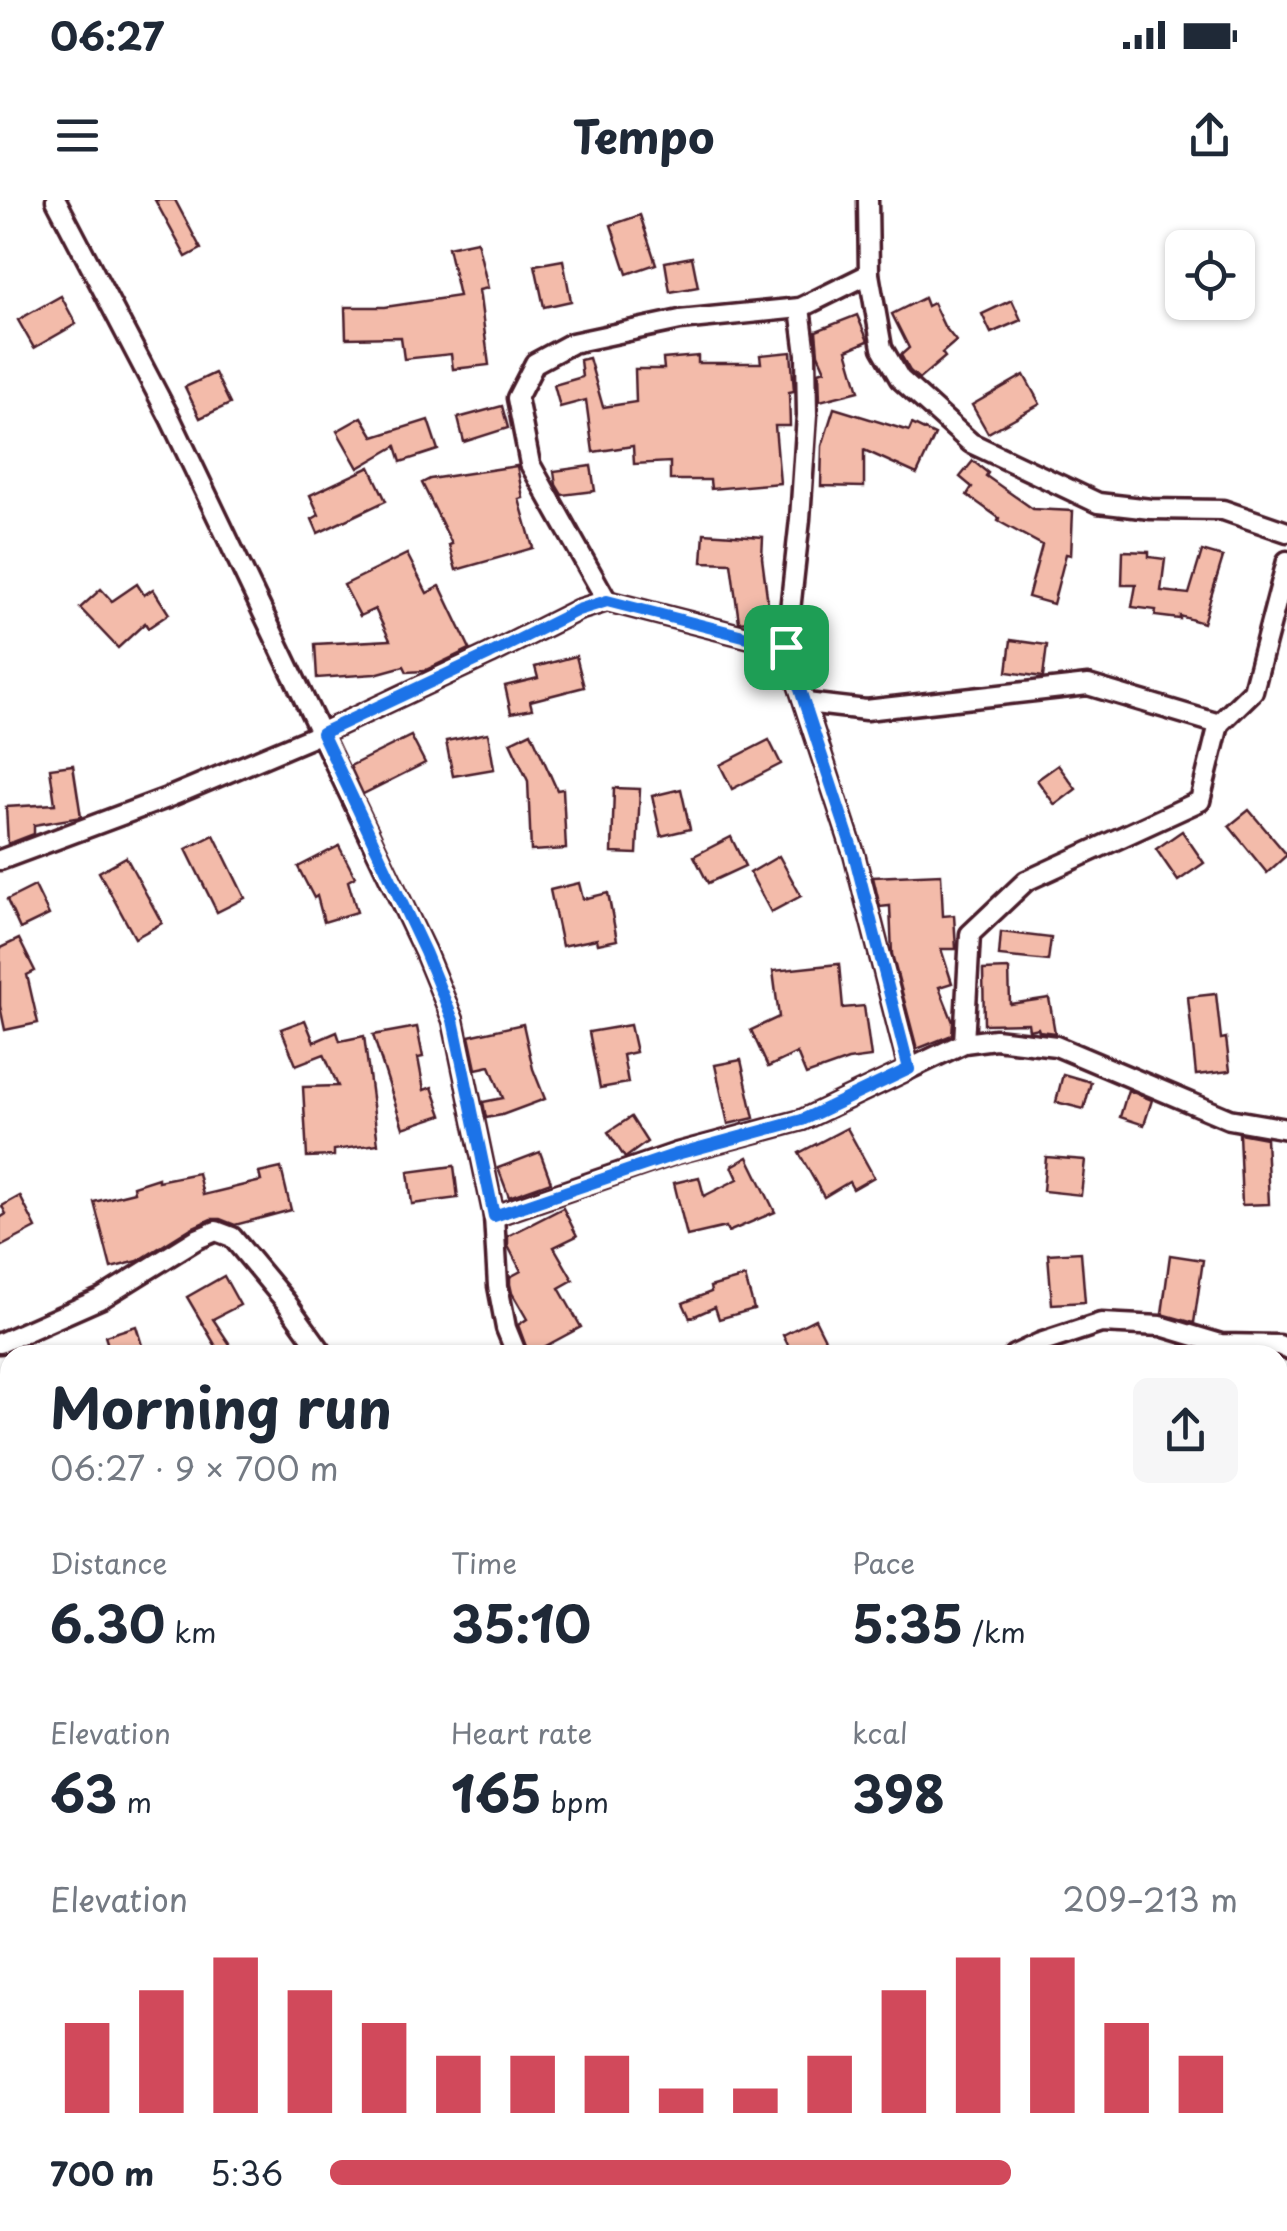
<!DOCTYPE html>
<meta charset="utf-8">
<style>
:root{--surface:#fff;--page:#f6f6f7;--text:#1f2937;--muted:#747a83;--accent:#d1495b}
body{margin:0;font-family:"Playpen Sans",sans-serif;background:var(--page);color:var(--text);height:100vh;display:flex;flex-direction:column;font-size:38px;white-space:nowrap}
*{box-sizing:border-box;margin:0}
p{font-size:32px;color:var(--muted)}
.icon{flex:none;width:55px;height:55px;fill:none;stroke:currentColor;stroke-width:2;stroke-linecap:round;stroke-linejoin:round}
.map{position:relative;flex:1;overflow:hidden}
.panel{position:absolute;left:0px;top:1145px;width:1288px;height:888px;display:flex;flex-direction:column;background:var(--surface);border-radius:30px 30px 0 0;box-shadow:0 2px 8px #0004}
.panel>*{flex:none}
.tools{position:absolute;left:1165px;top:30px;display:grid;gap:20px}
.tools a{display:grid;place-items:center;width:90px;height:90px;border-radius:15px;background:var(--surface);box-shadow:0 2px 8px #0004;font-size:50px}
.pin{position:absolute;display:grid;place-items:center;width:85px;height:85px;color:#fff;margin:-42px;border-radius:20px;box-shadow:0 5px 15px #0006}
.round{display:grid;place-items:center;flex:none;width:105px;height:105px;border-radius:15px;background:var(--page)}
.headline{display:flex;align-items:center;justify-content:space-between;height:170px;padding:0 50px}
h1{font-size:55px;font-weight:700;line-height:75px}
.stats{display:grid;grid-template-columns:repeat(3,1fr);gap:15px;height:170px;padding:10px 50px}
.stats div{display:grid;align-content:center}
.stats b{font-size:50px;font-weight:700}
.stats small{font-size:28px;font-weight:400}
.stats p{font-size:28px}
.chart{height:280px;padding:20px 50px}
.chart p{display:flex;justify-content:space-between}
.chart svg{width:100%;height:180px;margin-top:10px;stroke:var(--accent);stroke-width:6}
ul{padding:0 50px;list-style:none;font-size:32px}
li{display:grid;grid-template-columns:160px 120px 1fr;align-items:center;height:75px}
li i{height:25px;border-radius:12px;background:var(--accent)}
.status{display:flex;justify-content:space-between;align-items:center;height:70px;padding:0 50px;background:var(--surface);direction:ltr}
.status svg{height:28px;fill:currentColor}
header{display:flex;justify-content:space-between;align-items:center;height:130px;padding:0 50px;background:var(--surface);font-size:45px;font-weight:700}
.map>svg:first-child{display:block}
.building{fill:#f3bbaa;stroke:#4a1f2b;stroke-width:2.5}
.lines{fill:none;stroke-linecap:round;stroke-linejoin:round}
.street-casing{stroke:#4a1f2b;stroke-width:25}
.street{stroke:#fff;stroke-width:18}
.route-casing{stroke:#fff;stroke-width:20}
.route{stroke:#1a73e8;stroke-width:12}
</style>
<div class="status"><b>06:27</b><svg viewBox="0 0 49 12"><path d="M0 12V9h3v3zM5 12V6h3v6zM10 12V3h3v9zM15 12V0h3v12zM26 1h20v11H26zM47 4h2v5h-2z"/></svg></div>
<header><svg class="icon" aria-label="menu" viewBox="0 0 24 24"><path d="M4 6h16M4 12h16M4 18h16"/></svg>Tempo<svg class="icon" aria-label="share" viewBox="0 0 24 24"><path d="M12 15V3M7 8l5-5 5 5M5 13v7h14v-7"/></svg></header>
<div class="map">
<svg width="1287" height="2031" viewBox="0 0 1287 2031">
<rect width="100%" height="100%" fill="#fff"/>
<filter id="ink" filterUnits="userSpaceOnUse"><feTurbulence type="fractalNoise" baseFrequency=".01" numOctaves="2"/><feDisplacementMap in="SourceGraphic" scale="20" xChannelSelector="R" yChannelSelector="G"/><feConvolveMatrix kernelMatrix="1 2 1 2 8 2 1 2 1" color-interpolation-filters="sRGB"/></filter>
<g filter="url(#ink)">
<!-- building -->
<g class="building">
<path d="M155,0H175L201,49L186,57Z"/>
<path d="M640,15L656,64L627,74L611,25Z"/>
<path d="M477,41L488,88L479,90L489,165L453,169L451,154L404,159L401,137L346,138L345,107H385L459,96L448,47Z"/>
<path d="M692,57L698,87L670,92L665,62Z"/>
<path d="M563,60L571,101L544,107L535,65Z"/>
<path d="M61,96L76,124L34,148L18,120Z"/>
<path d="M924,98L927,106L933,103L944,126L956,141L942,153L945,157L919,179L910,171L901,155L909,148L892,114Z"/>
<path d="M1012,100L1021,120L991,133L982,114Z"/>
<path d="M857,115L868,141L847,150L859,191L820,201L819,172L825,170L818,154L816,131Z"/>
<path d="M791,152L794,191L789,192L790,226H775L780,283L711,289L710,280H670V262L634,264L633,246L593,252L586,200L560,207L554,185L582,177L580,160L589,158L603,207L636,202L635,169H664L663,159L698,156V163H761L760,155Z"/>
<path d="M215,173L230,204L200,218L185,187Z"/>
<path d="M1024,175L1040,204L988,233L972,205Z"/>
<path d="M502,206L508,228L464,242L458,218Z"/>
<path d="M834,208L909,231L912,224L935,235L917,274L864,250V287L821,286L822,246Z"/>
<path d="M362,217L374,237L428,220L438,250L401,262L396,246L358,268L337,231Z"/>
<path d="M973,261L988,273L986,276L1033,309L1073,311L1071,355L1066,354L1053,404L1028,397L1042,345L998,321L999,318L967,295L972,287L960,277Z"/>
<path d="M517,266L523,298L519,299L533,348L456,370L449,345L452,344L422,283L430,279Z"/>
<path d="M591,266L595,291L562,295L556,285L554,271Z"/>
<path d="M370,267L386,301L318,333L312,319L319,315L310,295Z"/>
<path d="M704,333L763,337L762,358L770,419L739,422L731,363L702,362Z"/>
<path d="M1123,351L1149,352V357L1165,359L1161,391L1189,394L1202,351L1223,357L1203,423L1180,416V419L1155,416L1156,410L1132,407L1136,385H1122Z"/>
<path d="M407,354L427,393L440,386L470,449L424,471L407,472L404,466L375,474L317,478L315,444L390,440L375,409L360,416L344,385Z"/>
<path d="M137,384L144,395L153,389L169,414L148,428L145,423L118,448L80,408L101,389L112,401Z"/>
<path d="M1011,440L1047,445L1043,477L1007,472Z"/>
<path d="M576,456L584,487L530,501L532,509L511,513L505,486L538,478L535,467Z"/>
<path d="M531,532L557,590L563,589L566,649L531,651L528,581L510,542Z"/>
<path d="M488,533L494,569L453,576L446,541Z"/>
<path d="M411,536L425,563L363,594L350,566Z"/>
<path d="M769,540L781,564L732,589L720,565Z"/>
<path d="M73,565L81,617L34,625V634L8,644L6,607L55,604L50,568Z"/>
<path d="M1058,565L1076,589L1055,605L1037,580Z"/>
<path d="M614,588L640,589L637,654L612,653Z"/>
<path d="M681,589L690,629L661,636L652,596Z"/>
<path d="M1249,610L1287,655L1267,673L1229,626Z"/>
<path d="M1182,631L1204,663L1178,681L1156,649Z"/>
<path d="M214,635L245,698L217,712L186,649Z"/>
<path d="M731,637L745,666L708,683L694,656Z"/>
<path d="M339,646L355,677L348,681L357,712L324,722L317,696L314,698L298,667Z"/>
<path d="M779,656L801,696L771,712L750,673Z"/>
<path d="M126,657L162,723L135,738L99,672Z"/>
<path d="M941,674L943,716L954,715L956,749H941L952,783L939,787L953,822L952,835L917,849L892,754L890,706L880,707L873,677Z"/>
<path d="M579,683L583,699L608,693L617,740L598,744L597,739L562,746L550,690Z"/>
<path d="M35,686L49,715L20,729L7,700Z"/>
<path d="M1001,732L1051,738L1048,761L999,756Z"/>
<path d="M19,739L35,771L27,775L38,823L5,830L0,806V748Z"/>
<path d="M839,764L843,808L864,806L871,857L848,860L806,875L797,853L768,867L751,830L779,817L773,771Z"/>
<path d="M1009,769L1010,804L1049,798L1055,833L1039,831L1038,828L1029,830L1028,823L984,824L983,770Z"/>
<path d="M1216,794L1221,839L1226,838L1230,871L1196,875L1188,797Z"/>
<path d="M305,820L314,842L337,832L340,841L364,836L378,944L334,950V956L307,957L303,887L338,886L324,854L296,865L281,829Z"/>
<path d="M523,824L533,869L545,899L502,915L486,918L483,902L503,898L490,866L476,869L469,836Z"/>
<path d="M630,825L636,852L623,855L628,883L600,888L589,832Z"/>
<path d="M417,827L423,857L418,858L424,890L432,887L442,915L403,928L373,835Z"/>
<path d="M741,860L754,918L728,924L715,865Z"/>
<path d="M1063,874L1091,882L1084,909L1056,902Z"/>
<path d="M1128,890L1152,900L1144,925L1120,917Z"/>
<path d="M631,917L647,942L625,958L608,932Z"/>
<path d="M847,928L874,977L853,989L849,982L824,997L799,953Z"/>
<path d="M1239,933L1266,938L1269,1004L1242,1005Z"/>
<path d="M540,952L551,982L509,997L498,968Z"/>
<path d="M748,957L775,1012L728,1032L726,1027L687,1036L674,983L699,977L704,996L738,979L732,966Z"/>
<path d="M1046,957L1085,960L1081,995L1043,991Z"/>
<path d="M454,966L458,998L412,1004L408,972Z"/>
<path d="M281,968L291,1010L235,1025L220,1019H211L191,1028L138,1061L111,1068L94,1002L134,992L133,986L158,978V981L198,973L203,995L261,981L259,973Z"/>
<path d="M20,996L36,1028L0,1047V1018L6,1014L2,1006Z"/>
<path d="M563,1008L577,1036L554,1047L573,1080L559,1088L581,1127L529,1155L518,1125L527,1119L512,1093L510,1084V1077L521,1071L508,1046V1036Z"/>
<path d="M1081,1052L1085,1102L1052,1104L1048,1054Z"/>
<path d="M1170,1055L1203,1060L1194,1123L1162,1114Z"/>
<path d="M224,1076L240,1105L213,1119L237,1155H221L187,1097Z"/>
<path d="M745,1077L754,1109L719,1119L715,1107L690,1118L683,1103L711,1092L710,1087Z"/>
<path d="M815,1119L833,1155H793L783,1135Z"/>
<path d="M136,1126L145,1155H111L105,1136Z"/>
</g>
<g class="lines">
<defs>
<g id="street">
<path d="M56,0L171,220L425,752L453,820L494,1016L498,1086L506,1128L517,1155"/>
<path d="M868,0L869,74L882,148L900,179L971,243L1098,303L1151,309L1223,310L1287,332"/>
<path d="M800,108L806,154L807,215L800,319L786,447L854,654L909,869"/>
<path d="M607,401L530,264L517,198L535,163L572,143L680,120L800,108L869,74"/>
<path d="M806,503L866,510L1088,485L1219,524L1253,491L1287,361"/>
<path d="M0,660L167,598L322,533L490,454L578,410L607,401L786,447"/>
<path d="M964,843L970,734L1026,681L1200,601L1219,524"/>
<path d="M494,1016L677,953L802,920L964,843L995,839L1056,846L1229,919L1287,929"/>
<path d="M0,1143L102,1098L197,1039L216,1031L232,1037L286,1102L324,1155"/>
<path d="M1014,1155L1040,1143L1101,1123L1161,1126L1221,1144L1279,1145L1287,1149"/>
<path d="M0,1329L10,1328"/>
<path d="M0,1623L10,1619"/>
<path d="M1278,1714L1287,1712"/>
<path d="M0,1806L10,1825"/>
<path d="M109,2022L113,2031"/>
<path d="M449,2022L455,2031"/>
<path d="M1001,2022L1004,2031"/>
<path d="M145,2031L153,2022"/>
<path d="M624,2031L637,2022"/>
<path d="M857,2031L861,2022"/>
</g>
</defs>
<!-- street casing -->
<use href="#street" class="street-casing"/>
<!-- street -->
<use href="#street" class="street"/>
</g>
</g>
<g class="lines" filter="url(#ink)">
<defs>
<path id="route" d="M607,401L786,447L854,654L909,869L802,920L677,954L494,1016L453,820L425,752L322,533L490,454L578,410Z"/>
</defs>
<!-- route casing -->
<use href="#route" class="route-casing"/>
<!-- route -->
<use href="#route" class="route"/>
</g>
</svg>
<div class="tools">
<a><svg class="icon" aria-label="locate" viewBox="0 0 24 24"><circle cx="12" cy="12" r="6"/><path d="M12 2v4M12 18v4M2 12h4M18 12h4"/></svg></a>
</div>
<div class="pin" style="left:786px;top:447px;background:#1e9e55"><svg class="icon" aria-label="arrive" viewBox="0 0 24 24"><path d="M6 21V4h12l-3 4 3 4H6"/></svg></div>
<section class="panel">
<div class="headline"><div><h1>Morning run</h1><p>06:27 · 9 × 700 m</p></div><a class="round"><svg class="icon" aria-label="share" viewBox="0 0 24 24"><path d="M12 15V3M7 8l5-5 5 5M5 13v7h14v-7"/></svg></a></div>
<div class="stats">
<div><p>Distance</p><b>6.30<small> km</small></b></div>
<div><p>Time</p><b>35:10</b></div>
<div><p>Pace</p><b>5:35<small> /km</small></b></div>
</div>
<div class="stats">
<div><p>Elevation</p><b>63<small> m</small></b></div>
<div><p>Heart rate</p><b>165<small> bpm</small></b></div>
<div><p>kcal</p><b>398</b></div>
</div>
<div class="chart"><p><span>Elevation</span>209–213 m</p>
<svg viewBox="0 0 160 44" preserveAspectRatio="none"><path d="M5 44V22M15 44V14M25 44V6M35 44V14M45 44V22M55 44V30M65 44V30M75 44V30M85 44V38M95 44V38M105 44V30M115 44V14M125 44V6M135 44V6M145 44V22M155 44V30"/></svg>
</div>
<ul>
<li><b>700 m</b>5:36<i style="width:75%"></i></li>
</ul>
</section>
</div>
